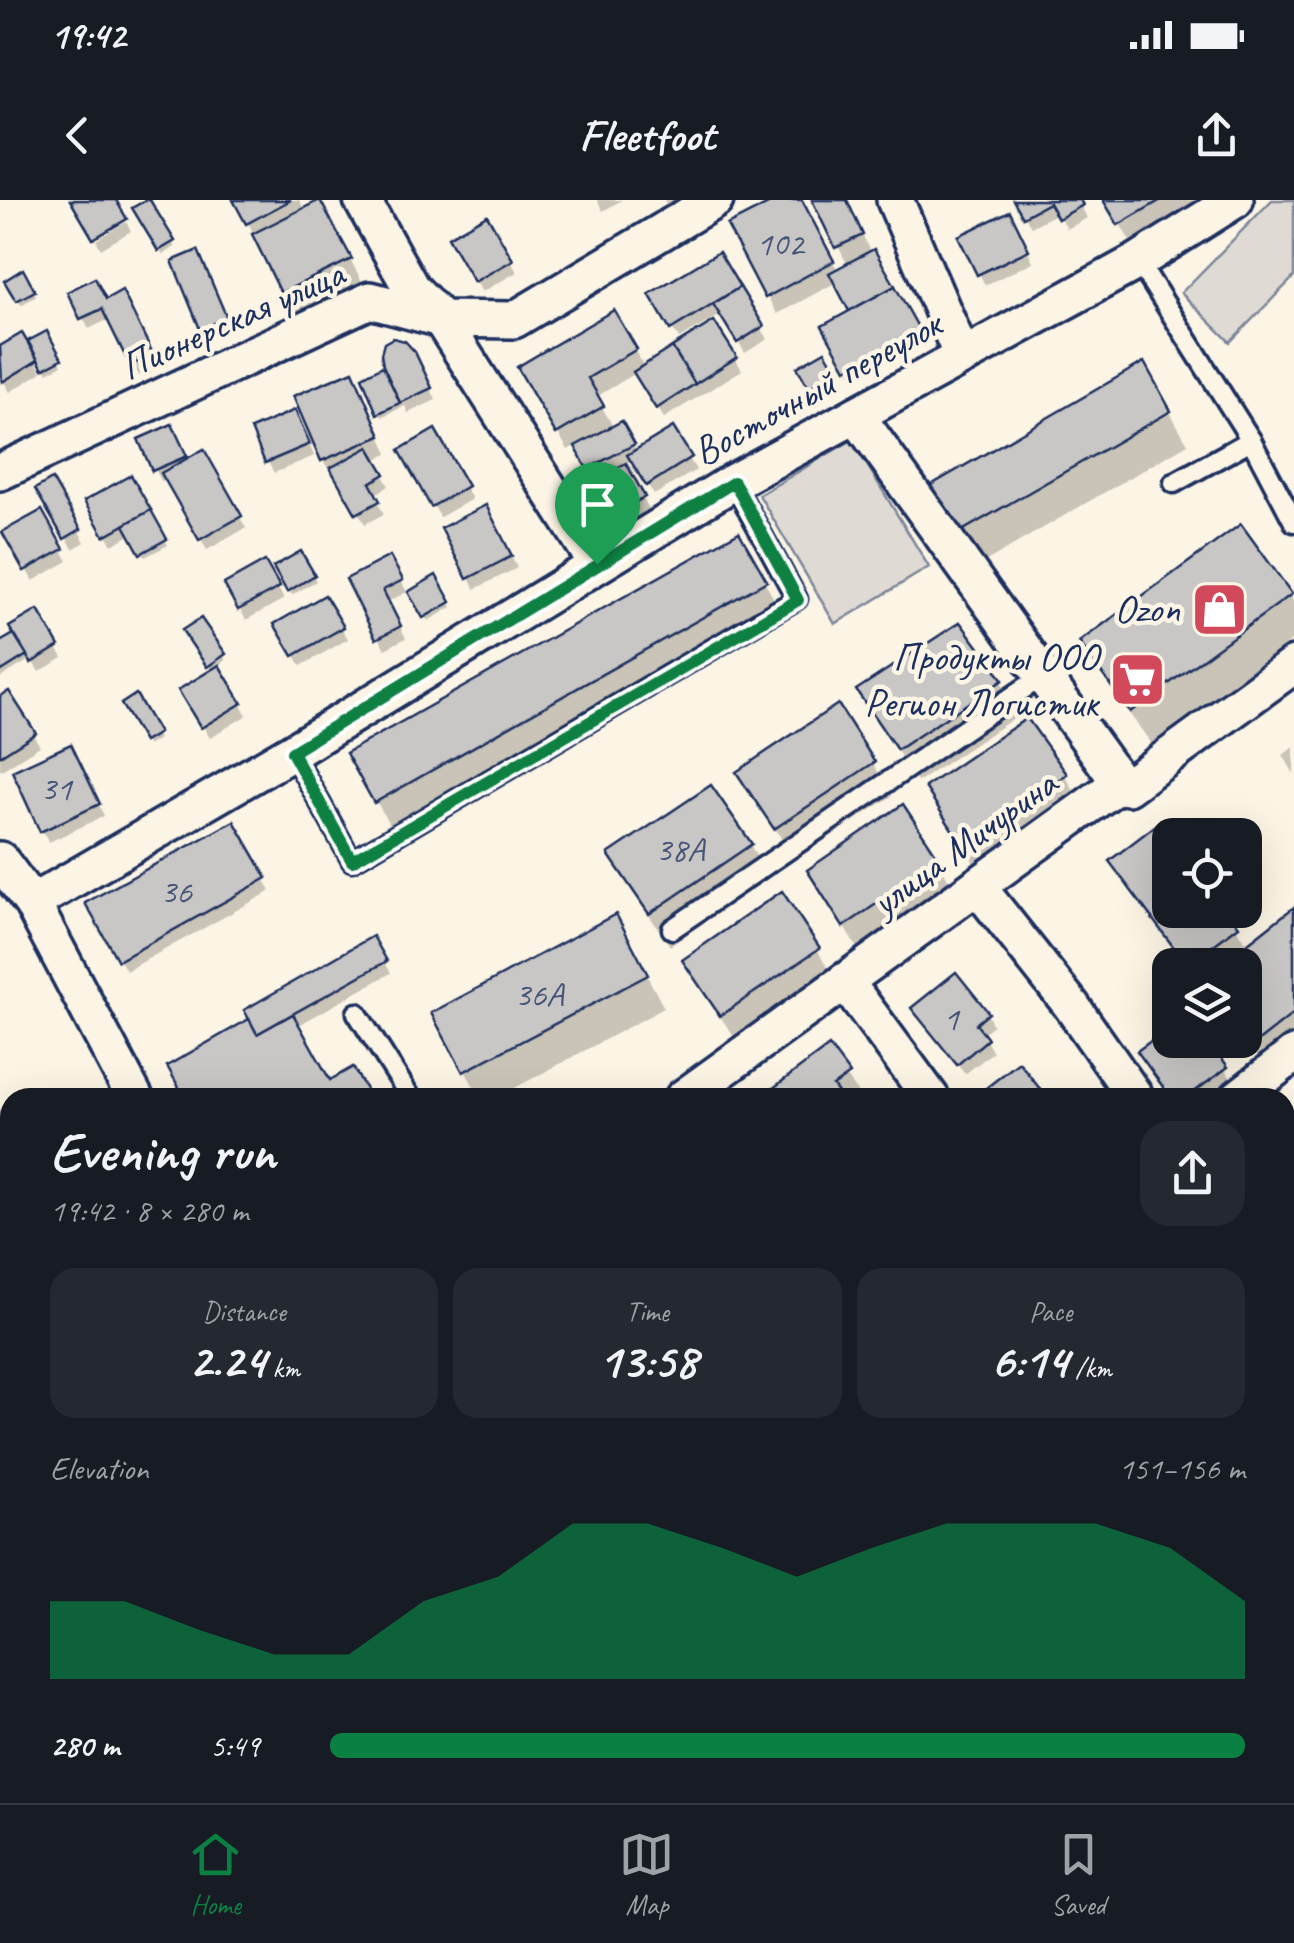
<!DOCTYPE html>
<meta charset="utf-8">
<style>
:root{--surface:#171b24;--page:#242831;--text:#f1f3f6;--muted:#9ea1a6;--line:#363941;--accent:#0b8043}
body{margin:0;font-family:Caveat,sans-serif;background:var(--page);color:var(--text);height:100vh;display:flex;flex-direction:column;font-size:38px;white-space:nowrap}
*{box-sizing:border-box;margin:0}
p{font-size:32px;color:var(--muted)}
.icon{flex:none;width:55px;height:55px;fill:none;stroke:currentColor;stroke-width:2;stroke-linecap:round;stroke-linejoin:round}
.map{position:relative;flex:1;overflow:hidden}
.drawer{position:absolute;left:0px;top:888px;width:1295px;height:718px;display:flex;flex-direction:column;background:var(--surface);border-radius:30px 30px 0 0;box-shadow:0 10px 40px #0002}
.drawer>*{flex:none}
.tools{position:absolute;left:1152px;top:618px;display:grid;gap:20px}
.tools a{display:grid;place-items:center;width:110px;height:110px;border-radius:20px;background:var(--surface);box-shadow:0 10px 40px #0002;font-size:50px}
.pin{position:absolute;display:grid;place-items:center;width:85px;height:85px;color:#fff;margin:-102px -42px;border-radius:50% 50% 50% 0;rotate:-45deg;box-shadow:0 0 10px #0007}
.pin .icon{rotate:45deg}
.round{display:grid;place-items:center;flex:none;width:105px;height:105px;border-radius:30px;background:var(--page)}
.summary{display:flex;align-items:center;justify-content:space-between;height:170px;padding:0 50px}
h1{font-size:55px;font-weight:600;line-height:75px}
.stats{display:grid;grid-template-columns:repeat(3,1fr);gap:15px;height:170px;padding:10px 50px}
.stats div{display:grid;align-content:center;border-radius:25px;background:var(--page);text-align:center}
.stats b{font-size:50px;font-weight:600}
.stats small{font-size:28px;font-weight:400}
.stats p{font-size:28px}
.chart{height:280px;padding:20px 50px}
.chart p{display:flex;justify-content:space-between}
.chart svg{width:100%;height:180px;margin-top:10px;fill:var(--accent);opacity:.7}
ul{padding:0 50px;list-style:none;font-size:32px}
li{display:grid;grid-template-columns:160px 120px 1fr;align-items:center;height:75px}
li i{height:25px;border-radius:12px;background:var(--accent)}
.status{display:flex;justify-content:space-between;align-items:center;height:70px;padding:0 50px;background:var(--surface);direction:ltr}
.status svg{height:28px;fill:currentColor}
header{display:flex;justify-content:space-between;align-items:center;height:130px;padding:0 50px;background:var(--surface);font-size:45px;font-weight:600}
.tabs{display:flex;justify-content:space-around;align-items:center;height:140px;border-top:2px solid var(--line);background:var(--surface);font-size:28px;color:var(--muted)}
.tabs a{display:grid;justify-items:center;gap:5px}
.tabs .selected{color:var(--accent)}
.map>svg:first-child{display:block}
.green{fill:#dfdbd4;stroke:#7d8599;stroke-width:2.5}
.shadow{fill:#0003}
.building{fill:#c8c7c6;stroke:#1b2f5e;stroke-width:2.5}
.lines{fill:none;stroke-linecap:round;stroke-linejoin:round}
.service-casing{stroke:#1b2f5e;stroke-width:25}
.minor-casing{stroke:#1b2f5e;stroke-width:42}
.tertiary-casing{stroke:#1b2f5e;stroke-width:52}
.service{stroke:#fcf5e5;stroke-width:18}
.minor{stroke:#fcf5e5;stroke-width:35}
.tertiary{stroke:#fcf5e5;stroke-width:45}
.route-casing{stroke:#fff;stroke-width:20}
.route{stroke:#0b8043;stroke-width:12}
.labels{text-anchor:middle;dominant-baseline:central;stroke-width:9;stroke-linejoin:round;paint-order:stroke}
.number-label{font-size:35px;fill:#465578}
.street-label{font-size:40px;fill:#1b2f5e;stroke:#fcf5e5}
.poi-label{font-size:40px;fill:#1b2f5e;stroke:#fcf5e5;text-anchor:end}
</style>
<div class="status"><b>19:42</b><svg viewBox="0 0 49 12"><path d="M0 12V9h3v3zM5 12V6h3v6zM10 12V3h3v9zM15 12V0h3v12zM26 1h20v11H26zM47 4h2v5h-2z"/></svg></div>
<header><svg class="icon" aria-label="back" viewBox="0 0 24 24"><path d="M15 5l-7 7 7 7"/></svg>Fleetfoot<svg class="icon" aria-label="share" viewBox="0 0 24 24"><path d="M12 15V3M7 8l5-5 5 5M5 13v7h14v-7"/></svg></header>
<div class="map">
<svg width="1294" height="1603" viewBox="0 0 1294 1603">
<rect width="100%" height="100%" fill="#fcf5e5"/>
<filter id="ink" filterUnits="userSpaceOnUse"><feTurbulence type="fractalNoise" baseFrequency=".01" numOctaves="2"/><feDisplacementMap in="SourceGraphic" scale="20" xChannelSelector="R" yChannelSelector="G"/><feConvolveMatrix kernelMatrix="1 2 1 2 8 2 1 2 1" color-interpolation-filters="sRGB"/></filter>
<g filter="url(#ink)">
<!-- green -->
<g class="green">
<path d="M1272,0H1294V77L1230,142L1181,93Z"/>
<path d="M852,240L929,367L835,424L759,295Z"/>
</g>
<!-- shadow -->
<g class="shadow">
<path d="M236,0H299L305,10L338,36L368,93L302,125Z"/>
<path d="M597,0H622L603,11Z"/>
<path d="M664,0H699L675,16Z"/>
<path d="M781,0H799L838,71L848,66L815,0H846L871,53L873,52L923,141L854,178L825,127L853,112L837,82L777,114L767,96Z"/>
<path d="M1016,0H1078L1087,18L1067,29L1058,13L1031,27Z"/>
<path d="M1106,0H1201L1130,41Z"/>
<path d="M148,2L175,47L163,55L135,9Z"/>
<path d="M486,18L517,72L482,92L451,38Z"/>
<path d="M126,22L131,31L101,49L96,40Z"/>
<path d="M1016,26L1033,62L985,85L979,73Z"/>
<path d="M718,56L768,139L745,153L722,114L679,139L652,95Z"/>
<path d="M204,64L231,130L209,139L203,128Z"/>
<path d="M22,73L36,96L21,105L8,82Z"/>
<path d="M105,102L127,105L158,166L139,176L109,119L89,129L83,118Z"/>
<path d="M613,114L645,168L714,124L742,170L664,218L636,173L596,197L614,228L621,224L637,252L672,230L696,270L654,295L632,260L624,264L649,309L611,331L587,288L597,282L577,245L568,250L520,168Z"/>
<path d="M46,134L62,165L48,173L32,142Z"/>
<path d="M21,136L42,172L10,192L0,176V149Z"/>
<path d="M824,154L837,178L814,191L800,168Z"/>
<path d="M1143,166L1188,244L974,368L929,289Z"/>
<path d="M421,167L436,200L408,213L405,206L382,217L379,213Z"/>
<path d="M352,174L362,192L388,254L374,260L389,286L374,295L384,314L365,324L337,276L333,277L323,260Z"/>
<path d="M301,225L314,256L274,273L268,262Z"/>
<path d="M434,233L472,299L440,317L402,251Z"/>
<path d="M178,238L188,261L203,253L246,328L207,350L167,278L161,281L141,240Z"/>
<path d="M130,278L168,345L145,357L132,334L112,345L88,302Z"/>
<path d="M51,283L85,342L73,349L38,290Z"/>
<path d="M41,314L68,361L33,381L5,333Z"/>
<path d="M492,319L517,368L475,389L469,378Z"/>
<path d="M738,335L783,415L395,634L349,554Z"/>
<path d="M300,354L316,381L292,395L276,368Z"/>
<path d="M389,359L407,392L387,402L406,438L385,449L349,380Z"/>
<path d="M264,364L284,399L246,420L227,385Z"/>
<path d="M436,379L452,407L428,421L411,392Z"/>
<path d="M1290,395L1294,403V439L1151,543L1101,475L1082,442Z"/>
<path d="M324,398L348,439L301,466L278,425Z"/>
<path d="M37,413L63,458L39,472L31,459L0,478V445L13,437Z"/>
<path d="M200,421L226,460L217,467L247,515L210,538L181,491L213,472L186,431Z"/>
<path d="M960,425L1001,482L1020,514L918,582L879,524L860,491Z"/>
<path d="M8,494L40,546L0,571V499Z"/>
<path d="M135,498L159,539L148,546L124,505Z"/>
<path d="M1294,547V574L1283,555Z"/>
<path d="M77,558L104,616L49,642L42,630Z"/>
<path d="M873,563L892,596L795,660L739,572Z"/>
<path d="M1065,575L1084,608L983,677L947,621Z"/>
<path d="M234,624L271,691L126,771L89,704Z"/>
<path d="M1170,639V710H1224L1248,746L1294,710V838L1263,863L1245,840V765H1187L1122,679L1112,662Z"/>
<path d="M750,645L769,678L670,746L630,687L611,654Z"/>
<path d="M938,661L957,694L864,759L829,703Z"/>
<path d="M372,740L391,773L297,826L329,883L368,898H188L256,837H262L247,811Z"/>
<path d="M817,749L836,782L741,847L704,793L685,760Z"/>
<path d="M634,751L664,808L496,898H480L434,814Z"/>
<path d="M914,809L987,814L993,825L982,835L993,852L965,874L920,820Z"/>
<path d="M1170,831V840H1206L1236,886L1220,898H1171L1140,852Z"/>
<path d="M829,850L858,893L851,898H764Z"/>
<path d="M1,916L10,928V1090L0,1074Z"/>
<path d="M0,1210L10,1225V1339L0,1328Z"/>
<path d="M1294,1245V1276L1285,1261V1252Z"/>
<path d="M1285,1478L1294,1480V1571L1285,1557Z"/>
<path d="M241,1595H285L276,1603H249Z"/>
<path d="M767,1595H859L865,1603H773Z"/>
<path d="M995,1595H1065L1070,1603H1000Z"/>
</g>
<!-- building -->
<g class="building">
<path d="M70,0H116L127,19L93,39Z"/>
<path d="M146,0H150L175,41L158,51L132,8Z"/>
<path d="M233,0H291L246,24Z"/>
<path d="M320,0L352,59L281,93L252,34Z"/>
<path d="M776,0H802L834,61L765,98L727,25Z"/>
<path d="M812,0H847L863,35L835,48Z"/>
<path d="M1013,0H1080L1083,5L1058,19L1049,3L1023,17Z"/>
<path d="M1103,0H1161L1118,25Z"/>
<path d="M1010,11L1029,50L977,75L958,36Z"/>
<path d="M487,15L513,60L474,82L448,37Z"/>
<path d="M874,49L895,86L849,111L829,73Z"/>
<path d="M198,50L227,118L200,129L172,61Z"/>
<path d="M719,52L740,87L670,130L649,94Z"/>
<path d="M23,69L35,91L16,101L4,81Z"/>
<path d="M95,78L106,99L122,90L153,154L130,166L102,109L80,119L67,92Z"/>
<path d="M895,86L919,129L846,169L822,126Z"/>
<path d="M740,87L764,126L737,143L713,104Z"/>
<path d="M614,110L637,149L588,178L604,206L556,234L517,167Z"/>
<path d="M714,121L737,157L695,184L672,147Z"/>
<path d="M47,131L62,159L43,169L28,141Z"/>
<path d="M22,133L38,160L2,182L0,146Z"/>
<path d="M393,138L405,141L415,152L432,188L400,203L383,166L381,154L384,143Z"/>
<path d="M672,147L695,184L656,209L633,172Z"/>
<path d="M825,151L837,172L809,188L797,167Z"/>
<path d="M1144,162L1171,211L953,336L926,288Z"/>
<path d="M383,166L400,203L377,214L362,177Z"/>
<path d="M353,171L381,236L321,261L293,196Z"/>
<path d="M295,210L310,244L265,263L251,229Z"/>
<path d="M622,221L635,244L587,269L575,246Z"/>
<path d="M172,224L187,256L152,271L138,239Z"/>
<path d="M673,227L692,257L646,286L627,255Z"/>
<path d="M435,229L468,286L431,307L399,250Z"/>
<path d="M369,247L385,274L370,283L380,301L356,314L330,268Z"/>
<path d="M204,249L242,316L199,340L161,273Z"/>
<path d="M626,263L645,297L602,321L583,287Z"/>
<path d="M131,275L151,310L104,336L84,301Z"/>
<path d="M52,279L81,329L64,339L35,289Z"/>
<path d="M486,305L512,356L467,379L441,328Z"/>
<path d="M42,310L64,349L24,371L2,332Z"/>
<path d="M151,310L167,339L140,354L124,325Z"/>
<path d="M1241,324L1292,394L1130,512L1079,442Z"/>
<path d="M739,332L767,381L374,603L346,553Z"/>
<path d="M301,351L315,375L287,392L273,367Z"/>
<path d="M390,356L403,380L383,390L401,426L376,439L346,379Z"/>
<path d="M265,361L280,387L238,410L224,384Z"/>
<path d="M436,375L451,402L423,418L408,392Z"/>
<path d="M325,395L344,427L293,456L274,424Z"/>
<path d="M38,410L59,446L31,463L9,427Z"/>
<path d="M201,418L226,454L207,467L182,430Z"/>
<path d="M960,422L1003,480L897,550L856,490Z"/>
<path d="M14,434L27,455L0,472V442Z"/>
<path d="M219,465L242,503L201,528L178,490Z"/>
<path d="M9,491L36,533L0,556V496Z"/>
<path d="M136,494L159,533L144,542L121,504Z"/>
<path d="M838,504L875,562L774,629L736,572Z"/>
<path d="M1027,518L1067,574L962,645L925,587Z"/>
<path d="M71,544L100,604L40,632L12,571Z"/>
<path d="M711,585L752,644L649,714L608,654Z"/>
<path d="M903,604L940,660L843,727L807,670Z"/>
<path d="M234,621L267,678L118,761L85,703Z"/>
<path d="M1160,622L1170,635V710H1227L1239,726L1187,765L1109,661Z"/>
<path d="M782,691L820,748L720,816L682,760Z"/>
<path d="M1294,707V813L1251,847L1245,839V765H1220Z"/>
<path d="M616,714L648,775L463,872L431,813Z"/>
<path d="M373,736L387,761L257,834L244,810Z"/>
<path d="M956,772L989,813L976,824L988,839L957,865L911,808Z"/>
<path d="M293,814L330,880L353,867L371,898H185L167,866L249,819L257,834Z"/>
<path d="M1170,827V840H1209L1228,867L1186,898H1171L1137,851Z"/>
<path d="M829,846L850,874L833,886L842,898H760Z"/>
<path d="M1019,862L1047,898H986L981,892Z"/>
<path d="M1,912L10,924V1085L0,1073Z"/>
<path d="M10,1222V1331L0,1320V1231Z"/>
<path d="M1290,1471L1294,1476V1538L1285,1545V1475Z"/>
<path d="M62,1595H106L113,1603H53Z"/>
<path d="M806,1595H862L868,1603H795Z"/>
<path d="M1024,1595H1068L1070,1597L1062,1603H1013Z"/>
<path d="M1119,1595H1148L1154,1603H1108Z"/>
</g>
<g class="lines">
<defs>
<g id="service">
<path d="M1138,61L1251,240L1174,283"/>
<path d="M1251,240L1294,322"/>
<path d="M292,552L352,661L797,399L733,282"/>
<path d="M672,729L1044,475"/>
<path d="M357,813L411,898"/>
</g>
<g id="minor">
<path d="M362,0L411,88L441,119L597,364"/>
<path d="M895,0L962,156"/>
<path d="M856,215L1120,583"/>
<path d="M0,272L370,100L441,119L514,120L715,0"/>
<path d="M0,660L32,703L135,898"/>
<path d="M977,686L1071,805L1136,898"/>
<path d="M32,703L292,552L733,282L1138,61L1235,0"/>
<path d="M845,781L931,898"/>
<path d="M683,898L1120,583L1127,587L1294,465"/>
<path d="M1238,898L1294,854"/>
<path d="M1285,1120L1294,1134"/>
<path d="M1285,1377L1294,1389"/>
<path d="M0,1552L10,1547"/>
<path d="M575,1595L581,1603"/>
<path d="M928,1595L934,1603"/>
<path d="M1181,1595L1187,1603"/>
</g>
<g id="tertiary">
<path d="M0,1379L10,1390"/>
<path d="M199,1595L206,1603"/>
</g>
</defs>
<!-- service casing -->
<use href="#service" class="service-casing"/>
<!-- minor casing -->
<use href="#minor" class="minor-casing"/>
<!-- tertiary casing -->
<use href="#tertiary" class="tertiary-casing"/>
<!-- service -->
<use href="#service" class="service"/>
<!-- minor -->
<use href="#minor" class="minor"/>
<!-- tertiary -->
<use href="#tertiary" class="tertiary"/>
</g>
</g>
<g class="lines" filter="url(#ink)">
<defs>
<path id="route" d="M734,282L798,400L352,661L292,552Z"/>
</defs>
<!-- route casing -->
<use href="#route" class="route-casing"/>
<!-- route -->
<use href="#route" class="route"/>
</g>
<!-- icons -->
<defs>
<symbol id="shop-square" viewBox="-11 -11 22 22"><rect x="-9" y="-9" width="18" height="18" rx="4" fill="#d1495b" stroke="#fcf5e5"/><path d="M-5-2.5h2.3a2.7 3.5 0 0 1 5.4 0H5L5.5 6h-11ZM-1.5-2.5h3a1.5 2.3 0 0 0-3 0Z" fill="#fff"/></symbol>
<symbol id="supermarket-square" viewBox="-11 -11 22 22"><rect x="-9" y="-9" width="18" height="18" rx="4" fill="#d1495b" stroke="#fcf5e5"/><path d="M-6-5.5h2.5l.6 2H6L4.5 2H-2.5L-4.4-4H-6ZM-1.5 3.2a1.3 1.3 0 1 0 .1 0ZM3 3.2a1.3 1.3 0 1 0 .1 0Z" fill="#fff"/></symbol>
</defs>
<g fill-rule="evenodd">
<use href="#shop-square" x="1188" y="378" width="63" height="63"/>
<use href="#supermarket-square" x="1106" y="448" width="63" height="63"/>
</g>
<g class="labels">
<!-- number labels -->
<g class="number-label">
<text x="780" y="43">102</text>
<text x="56" y="588">31</text>
<text x="680" y="649">38А</text>
<text x="176" y="691">36</text>
<text x="539" y="794">36А</text>
<text x="951" y="818">1</text>
</g>
<!-- street labels -->
<g class="street-label">
<text transform="translate(232 120) rotate(-24)">Пионерская улица</text>
<text transform="translate(817 188) rotate(-29)">Восточный переулок</text>
<text transform="translate(964 643) rotate(-36)">улица Мичурина</text>
</g>
<!-- poi labels -->
<g class="poi-label">
<text x="1180" y="409">Ozon</text>
<text x="1098" y="457">Продукты ООО<tspan x="1098" dy="46">Регион Логистик</tspan></text>
</g>
</g>
</svg>
<div class="tools">
<a><svg class="icon" aria-label="locate" viewBox="0 0 24 24"><circle cx="12" cy="12" r="6"/><path d="M12 2v4M12 18v4M2 12h4M18 12h4"/></svg></a>
<a><svg class="icon" aria-label="layers" viewBox="0 0 24 24"><path d="M12 4l9 5-9 5-9-5zM3 14l9 5 9-5"/></svg></a>
</div>
<div class="pin" style="left:597px;top:364px;background:#1e9e55"><svg class="icon" aria-label="arrive" viewBox="0 0 24 24"><path d="M6 21V4h12l-3 4 3 4H6"/></svg></div>
<section class="drawer">
<div class="summary"><div><h1>Evening run</h1><p>19:42 · 8 × 280 m</p></div><a class="round"><svg class="icon" aria-label="share" viewBox="0 0 24 24"><path d="M12 15V3M7 8l5-5 5 5M5 13v7h14v-7"/></svg></a></div>
<div class="stats">
<div><p>Distance</p><b>2.24<small> km</small></b></div>
<div><p>Time</p><b>13:58</b></div>
<div><p>Pace</p><b>6:14<small> /km</small></b></div>
</div>
<div class="chart"><p><span>Elevation</span>151–156 m</p>
<svg viewBox="0 0 160 44" preserveAspectRatio="none"><path d="M0 44V25L10 25L20 32L30 38L40 38L50 25L60 19L70 6L80 6L90 12L100 19L110 12L120 6L130 6L140 6L150 12L160 25V44z"/></svg>
</div>
<ul>
<li><b>280 m</b>5:49<i style="width:100%"></i></li>
</ul>
</section>
</div>
<nav class="tabs">
<a class="selected"><svg class="icon" aria-label="home" viewBox="0 0 24 24"><path d="M3 11l9-7 9 7M6 9v11h12V9"/></svg>Home</a>
<a><svg class="icon" aria-label="map" viewBox="0 0 24 24"><path d="M3 6l6-2 6 2 6-2v14l-6 2-6-2-6 2zM9 4v14M15 6v14"/></svg>Map</a>
<a><svg class="icon" aria-label="saved" viewBox="0 0 24 24"><path d="M7 4h10v16l-5-4-5 4z"/></svg>Saved</a>
</nav>
